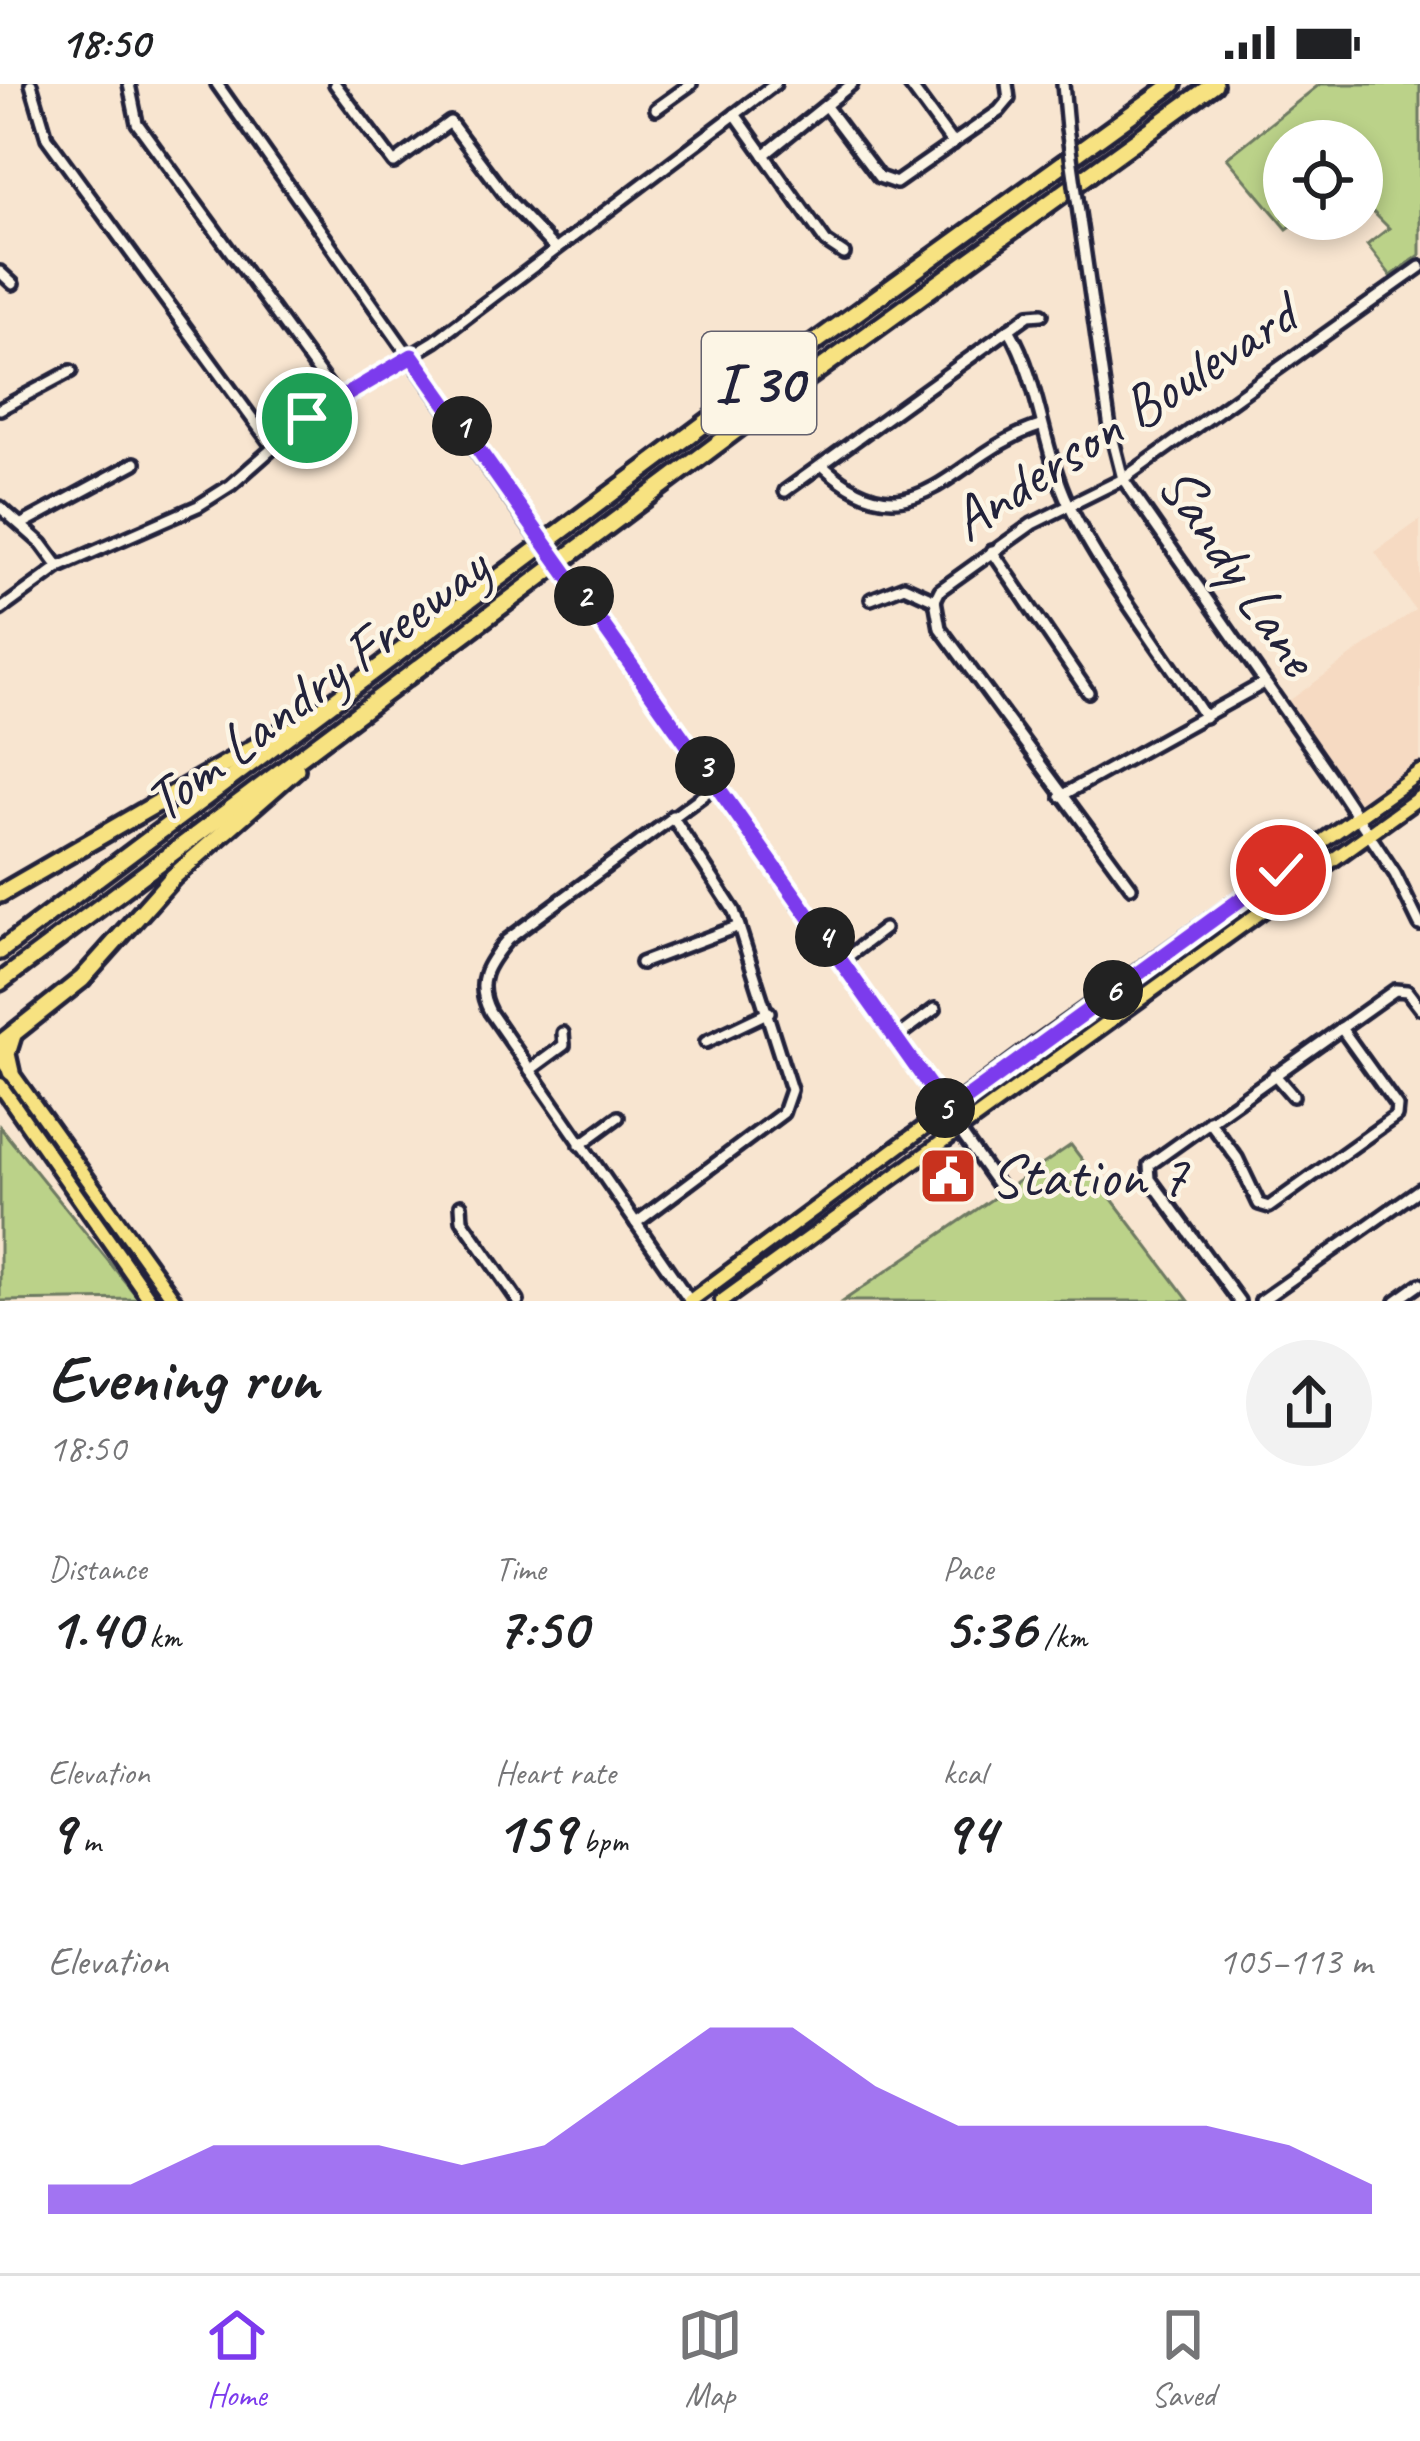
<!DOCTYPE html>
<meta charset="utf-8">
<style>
:root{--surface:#fff;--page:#f2f2f2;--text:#202124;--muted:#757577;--line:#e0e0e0;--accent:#7c3aed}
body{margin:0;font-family:Caveat,sans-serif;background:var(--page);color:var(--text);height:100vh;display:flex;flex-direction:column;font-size:45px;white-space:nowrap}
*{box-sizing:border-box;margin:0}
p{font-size:39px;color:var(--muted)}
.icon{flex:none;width:66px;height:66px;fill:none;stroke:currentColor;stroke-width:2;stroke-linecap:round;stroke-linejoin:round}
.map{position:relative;height:1217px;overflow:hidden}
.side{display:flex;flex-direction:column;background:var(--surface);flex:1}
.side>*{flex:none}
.controls{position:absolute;left:1263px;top:36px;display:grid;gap:24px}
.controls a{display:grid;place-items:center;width:120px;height:120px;border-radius:50%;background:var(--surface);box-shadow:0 6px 18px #0003;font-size:60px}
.pin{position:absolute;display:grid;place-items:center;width:102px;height:102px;color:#fff;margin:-51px;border:6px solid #fff;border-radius:50%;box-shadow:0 3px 12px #0007}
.km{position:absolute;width:60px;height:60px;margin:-30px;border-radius:50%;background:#222;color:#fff;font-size:33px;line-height:60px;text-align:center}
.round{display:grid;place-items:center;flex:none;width:126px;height:126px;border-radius:63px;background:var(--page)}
.head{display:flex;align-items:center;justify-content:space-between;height:204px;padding:0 48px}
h1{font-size:66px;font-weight:800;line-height:90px}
.figures{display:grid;grid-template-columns:repeat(3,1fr);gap:18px;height:204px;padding:12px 48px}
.figures div{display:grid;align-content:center}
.figures b{font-size:60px;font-weight:800}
.figures small{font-size:33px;font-weight:400}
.figures p{font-size:33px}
.chart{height:336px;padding:24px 48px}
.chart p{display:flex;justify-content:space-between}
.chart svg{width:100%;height:216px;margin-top:12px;fill:var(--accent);opacity:.7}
.status{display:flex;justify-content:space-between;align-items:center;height:84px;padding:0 60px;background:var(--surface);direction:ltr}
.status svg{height:33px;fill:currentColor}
.menu{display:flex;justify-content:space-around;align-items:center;height:168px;border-top:3px solid var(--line);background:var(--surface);font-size:33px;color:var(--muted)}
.menu a{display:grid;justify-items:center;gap:6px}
.menu .active{color:var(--accent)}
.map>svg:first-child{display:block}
.built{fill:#f6dac2}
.green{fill:#bbd289;stroke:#6e7a62;stroke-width:3}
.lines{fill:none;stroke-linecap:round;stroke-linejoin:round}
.minor-casing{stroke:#22223b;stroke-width:18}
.major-casing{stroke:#22223b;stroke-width:21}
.highway-casing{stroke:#22223b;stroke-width:24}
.minor{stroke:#fcf5e5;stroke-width:9}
.major{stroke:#f7e281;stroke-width:12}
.highway{stroke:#f7e281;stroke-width:15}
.minor-bridge-casing{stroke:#22223b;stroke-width:18;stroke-linecap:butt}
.minor-bridge{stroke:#fcf5e5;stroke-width:9}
.route-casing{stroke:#fff;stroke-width:24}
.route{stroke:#7c3aed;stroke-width:15}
.labels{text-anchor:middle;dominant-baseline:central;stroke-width:9;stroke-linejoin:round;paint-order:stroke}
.shield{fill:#fcf5e5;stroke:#63616e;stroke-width:3}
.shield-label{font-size:57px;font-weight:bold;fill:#22223b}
.street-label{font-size:60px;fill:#22223b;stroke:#fcf5e5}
.poi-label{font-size:60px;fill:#22223b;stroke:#fcf5e5;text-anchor:start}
</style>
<div class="status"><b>18:50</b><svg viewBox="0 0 49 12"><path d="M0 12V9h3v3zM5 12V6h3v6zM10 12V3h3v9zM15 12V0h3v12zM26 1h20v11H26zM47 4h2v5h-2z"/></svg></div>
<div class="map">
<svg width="1420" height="1217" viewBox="0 0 1420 1217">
<rect width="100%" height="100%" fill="#f8e5d0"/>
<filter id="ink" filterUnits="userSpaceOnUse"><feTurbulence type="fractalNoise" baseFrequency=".00833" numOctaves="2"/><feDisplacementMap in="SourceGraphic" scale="24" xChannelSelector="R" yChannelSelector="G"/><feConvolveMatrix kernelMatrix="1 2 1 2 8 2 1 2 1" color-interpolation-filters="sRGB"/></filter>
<g filter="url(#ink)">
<!-- built -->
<path class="built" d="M1420,436V680L1356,723L1286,619L1415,526L1375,468Z"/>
<!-- green -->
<g class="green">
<path d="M1320,0H1420V171L1391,192L1367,161L1389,144L1362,117V57H1284V135H1301L1287,145L1227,74Z"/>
<path d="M0,1043L139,1215L0,1217Z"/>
<path d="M1071,1061L1189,1217H843Z"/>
</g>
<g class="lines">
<defs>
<g id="minor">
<path d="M31,0L47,54L273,363"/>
<path d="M129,0L137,39L338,315"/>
<path d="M217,0L529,442"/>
<path d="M335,0L394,79L450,38L508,115L555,165"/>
<path d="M909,0L953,60"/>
<path d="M1063,0L1067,44"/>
<path d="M827,24L879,93L896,99L999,27L1009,15L1007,0"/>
<path d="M656,25L691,0"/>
<path d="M735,30L826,158L844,170"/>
<path d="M764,71L852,0"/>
<path d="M1077,115L1110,344L1123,395L1331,693L1395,790L1420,841"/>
<path d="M0,188L13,200"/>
<path d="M1009,245C1040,298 1042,364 1069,421C1102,490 1163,567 1205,633"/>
<path d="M0,325L71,287"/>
<path d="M822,381C914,468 952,369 1040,342"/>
<path d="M785,407L1029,231L1042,230"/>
<path d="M0,423L42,460L59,483"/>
<path d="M22,440L135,379"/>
<path d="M992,467L1088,608"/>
<path d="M571,497L1002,1107"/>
<path d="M871,515L904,502L935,516"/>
<path d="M935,516L940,506L1032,440L1123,395L1420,183"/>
<path d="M935,516L940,544L1131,803"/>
<path d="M0,526L59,483L198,422L231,401L307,334L435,257L775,0"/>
<path d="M1061,712L1264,599"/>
<path d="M842,877L884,845"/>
<path d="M641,879L739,842"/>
<path d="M896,954L935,925"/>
<path d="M706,958L769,928"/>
<path d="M530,986L564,961L563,949"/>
<path d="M1274,990L1293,1012"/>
<path d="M1209,1037L1237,1074L1259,1120L1269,1123L1396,1032L1397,1022L1341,944"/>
<path d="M580,1061L618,1033"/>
<path d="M461,1121L462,1136L518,1217"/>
<path d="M636,1139L783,1029L791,1006L734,827L672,732"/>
<path d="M690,1217L490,928C474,898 487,880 507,856L717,701"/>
<path d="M1239,1217L1150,1095L1149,1081L1395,906L1407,907L1420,924"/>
<path d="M1261,1217L1420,1105"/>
<path d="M1396,1217L1420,1200"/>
</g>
<g id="major">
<path d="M0,973L175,1217"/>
<path d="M0,1001L151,1217"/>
<path d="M690,1217L1042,956L1420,688"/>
<path d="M722,1217L1420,713"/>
</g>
<g id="highway">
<path d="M0,810L286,645"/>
<path d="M0,867L763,296L1173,0"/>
<path d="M0,898L747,338L1214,0"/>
<path d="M0,960L82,895L173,793L296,685"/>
<path d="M11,988L7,970L13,951"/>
</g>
</defs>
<!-- minor casing -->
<use href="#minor" class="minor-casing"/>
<!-- major casing -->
<use href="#major" class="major-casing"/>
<!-- highway casing -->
<use href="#highway" class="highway-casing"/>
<!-- minor -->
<use href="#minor" class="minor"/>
<!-- major -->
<use href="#major" class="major"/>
<!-- highway -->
<use href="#highway" class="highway"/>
<defs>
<g id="minor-bridge">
<path d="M1067,44L1077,115"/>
<path d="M529,442L571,497"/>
</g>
</defs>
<!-- minor-bridge casing -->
<use href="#minor-bridge" class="minor-bridge-casing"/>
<!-- minor-bridge -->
<use href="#minor-bridge" class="minor-bridge"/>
</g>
</g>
<g class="lines" filter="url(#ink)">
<defs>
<path id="route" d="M307,334L412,272L948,1028L1281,786"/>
</defs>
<!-- route casing -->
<use href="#route" class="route-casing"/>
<!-- route -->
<use href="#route" class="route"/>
</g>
<!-- icons -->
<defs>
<symbol id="civic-square" viewBox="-11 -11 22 22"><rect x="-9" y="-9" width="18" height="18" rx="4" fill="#c8321e" stroke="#fcf5e5"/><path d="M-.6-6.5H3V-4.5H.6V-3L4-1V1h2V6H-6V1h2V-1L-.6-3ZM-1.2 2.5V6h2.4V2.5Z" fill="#fff"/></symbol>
</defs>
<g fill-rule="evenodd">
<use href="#civic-square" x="915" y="1059" width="66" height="66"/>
</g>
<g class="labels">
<!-- shield labels -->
<rect class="shield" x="702" y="248" width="114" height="102" rx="9"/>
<g class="shield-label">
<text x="759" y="299">I 30</text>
</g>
<!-- street labels -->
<g class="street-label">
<text transform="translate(1123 333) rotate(-33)">Anderson Boulevard</text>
<text transform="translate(1239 486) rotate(56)">Sandy Lane</text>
<text transform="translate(316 600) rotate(-37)">Tom Landry Freeway</text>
</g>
<!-- poi labels -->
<g class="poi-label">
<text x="990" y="1092">Station 7</text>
</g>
</g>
</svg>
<div class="controls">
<a><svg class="icon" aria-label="locate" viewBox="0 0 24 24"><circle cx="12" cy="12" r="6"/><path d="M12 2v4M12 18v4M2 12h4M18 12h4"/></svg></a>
</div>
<div class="pin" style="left:307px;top:334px;background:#1e9e55"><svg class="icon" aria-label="arrive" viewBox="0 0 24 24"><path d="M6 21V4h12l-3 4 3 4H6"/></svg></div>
<div class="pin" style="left:1281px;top:786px;background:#d93025"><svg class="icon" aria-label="check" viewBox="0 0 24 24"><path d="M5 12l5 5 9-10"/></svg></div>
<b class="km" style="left:462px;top:342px">1</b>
<b class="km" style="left:584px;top:512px">2</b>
<b class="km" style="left:705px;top:682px">3</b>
<b class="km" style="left:825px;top:853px">4</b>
<b class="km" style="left:945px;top:1024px">5</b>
<b class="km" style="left:1113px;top:906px">6</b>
</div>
<section class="side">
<div class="head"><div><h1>Evening run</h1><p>18:50</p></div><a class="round"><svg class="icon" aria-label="share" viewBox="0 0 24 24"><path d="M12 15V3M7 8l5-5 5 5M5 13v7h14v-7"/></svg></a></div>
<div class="figures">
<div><p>Distance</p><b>1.40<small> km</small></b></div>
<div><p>Time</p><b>7:50</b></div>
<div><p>Pace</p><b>5:36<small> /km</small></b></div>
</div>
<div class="figures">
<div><p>Elevation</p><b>9<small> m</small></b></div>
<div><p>Heart rate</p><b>159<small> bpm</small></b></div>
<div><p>kcal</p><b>94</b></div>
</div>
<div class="chart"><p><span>Elevation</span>105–113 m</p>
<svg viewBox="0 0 160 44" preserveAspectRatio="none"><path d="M0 44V38L10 38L20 30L30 30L40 30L50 34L60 30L70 18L80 6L90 6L100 18L110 26L120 26L130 26L140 26L150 30L160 38V44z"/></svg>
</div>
</section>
<nav class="menu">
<a class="active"><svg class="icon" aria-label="home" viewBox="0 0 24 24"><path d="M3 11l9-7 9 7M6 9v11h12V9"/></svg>Home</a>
<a><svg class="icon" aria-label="map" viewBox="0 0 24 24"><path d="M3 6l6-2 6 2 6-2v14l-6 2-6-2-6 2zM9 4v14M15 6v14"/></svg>Map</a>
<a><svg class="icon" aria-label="saved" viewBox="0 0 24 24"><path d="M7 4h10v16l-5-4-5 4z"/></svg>Saved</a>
</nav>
